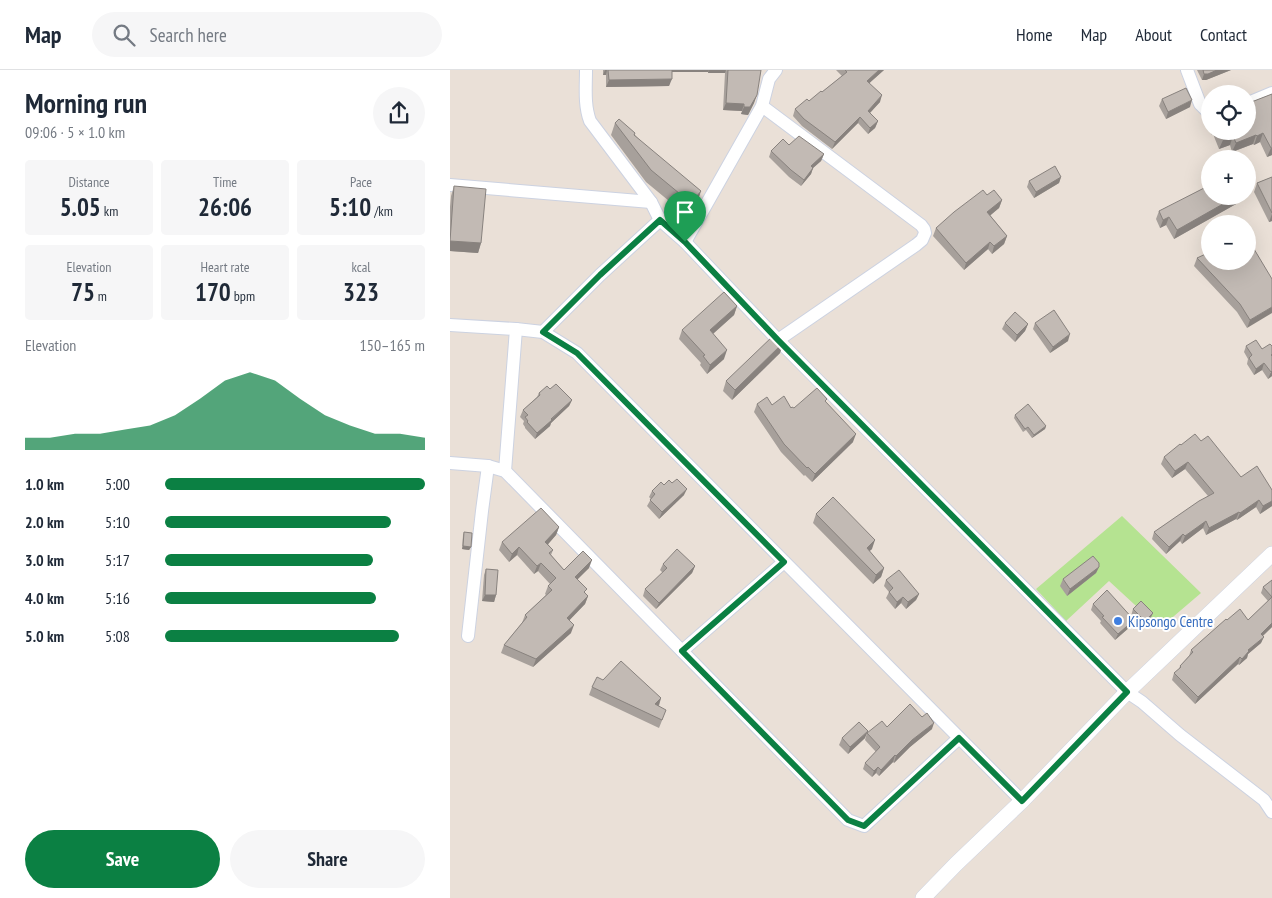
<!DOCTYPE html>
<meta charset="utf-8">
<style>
:root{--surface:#fff;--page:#f6f6f7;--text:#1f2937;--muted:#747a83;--line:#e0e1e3;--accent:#0b8043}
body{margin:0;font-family:"PT Sans Narrow",sans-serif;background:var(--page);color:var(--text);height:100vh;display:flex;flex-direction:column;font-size:19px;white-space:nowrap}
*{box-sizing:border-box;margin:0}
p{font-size:16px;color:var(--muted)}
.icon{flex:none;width:28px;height:28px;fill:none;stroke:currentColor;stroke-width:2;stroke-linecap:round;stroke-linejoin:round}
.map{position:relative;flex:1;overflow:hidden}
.sheet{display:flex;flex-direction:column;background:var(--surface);width:450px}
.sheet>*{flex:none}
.tools{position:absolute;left:751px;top:15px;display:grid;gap:10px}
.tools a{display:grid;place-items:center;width:55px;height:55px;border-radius:50%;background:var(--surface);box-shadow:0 5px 20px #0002;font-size:25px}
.pin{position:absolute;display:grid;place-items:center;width:42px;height:42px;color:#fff;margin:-51px -21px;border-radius:50% 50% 50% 0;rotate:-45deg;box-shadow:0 0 5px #0007}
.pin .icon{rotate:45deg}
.round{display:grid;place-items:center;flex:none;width:52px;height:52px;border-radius:26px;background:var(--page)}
.headline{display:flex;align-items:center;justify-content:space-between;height:85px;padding:0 25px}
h1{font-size:28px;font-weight:600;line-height:38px}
.metrics{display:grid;grid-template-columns:repeat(3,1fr);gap:8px;height:85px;padding:5px 25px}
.metrics div{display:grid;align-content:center;border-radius:5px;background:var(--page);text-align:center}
.metrics b{font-size:25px;font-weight:600}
.metrics small{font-size:14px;font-weight:400}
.metrics p{font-size:14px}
.chart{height:140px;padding:10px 25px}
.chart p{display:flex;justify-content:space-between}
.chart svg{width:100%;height:90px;margin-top:5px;fill:var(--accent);opacity:.7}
.cta{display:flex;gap:10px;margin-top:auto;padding:10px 25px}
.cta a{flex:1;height:58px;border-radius:30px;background:var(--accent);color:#fff;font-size:20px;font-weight:600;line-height:58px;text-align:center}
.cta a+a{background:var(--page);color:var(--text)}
ul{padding:0 25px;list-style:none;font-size:16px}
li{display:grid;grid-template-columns:80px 60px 1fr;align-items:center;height:38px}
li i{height:12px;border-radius:6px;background:var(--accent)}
header{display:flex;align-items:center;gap:30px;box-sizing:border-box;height:70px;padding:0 25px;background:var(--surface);border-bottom:1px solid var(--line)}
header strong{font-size:24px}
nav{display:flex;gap:28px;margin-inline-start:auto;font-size:18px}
.search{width:350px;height:45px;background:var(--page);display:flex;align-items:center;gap:12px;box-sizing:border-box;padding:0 18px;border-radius:28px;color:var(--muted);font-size:19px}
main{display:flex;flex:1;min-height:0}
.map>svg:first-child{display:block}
.green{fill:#b5e391}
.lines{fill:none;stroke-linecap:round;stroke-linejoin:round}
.minor-casing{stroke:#ccd2e1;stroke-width:14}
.tertiary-casing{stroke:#ccd2e1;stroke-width:16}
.minor{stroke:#fff;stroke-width:12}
.tertiary{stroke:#fff;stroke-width:15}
.wall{fill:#a7a09b}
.shaded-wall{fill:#88827e}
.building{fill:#c2bab4;stroke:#88827e}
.route-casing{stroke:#fff;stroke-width:10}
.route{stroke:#0b8043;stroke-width:6}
.shop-dot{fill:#3f7fe0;stroke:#fff;stroke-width:2}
.labels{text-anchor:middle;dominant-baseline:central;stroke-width:4;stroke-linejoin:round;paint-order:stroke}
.shop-label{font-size:15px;fill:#366cbe;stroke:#fff;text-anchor:start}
</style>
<header>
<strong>Map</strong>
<div class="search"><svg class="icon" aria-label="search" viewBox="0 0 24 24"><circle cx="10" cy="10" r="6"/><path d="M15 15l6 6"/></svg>Search here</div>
<nav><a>Home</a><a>Map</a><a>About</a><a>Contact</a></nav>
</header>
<main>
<section class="sheet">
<div class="headline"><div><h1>Morning run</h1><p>09:06 · 5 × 1.0 km</p></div><a class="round"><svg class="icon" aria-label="share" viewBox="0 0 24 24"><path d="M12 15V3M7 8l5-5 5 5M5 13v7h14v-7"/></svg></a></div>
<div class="metrics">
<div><p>Distance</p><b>5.05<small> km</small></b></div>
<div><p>Time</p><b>26:06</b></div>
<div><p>Pace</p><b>5:10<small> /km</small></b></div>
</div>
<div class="metrics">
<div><p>Elevation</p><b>75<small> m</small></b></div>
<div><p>Heart rate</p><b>170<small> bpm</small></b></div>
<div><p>kcal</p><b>323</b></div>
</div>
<div class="chart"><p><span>Elevation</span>150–165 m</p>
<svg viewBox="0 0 160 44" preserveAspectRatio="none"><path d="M0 44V38L10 38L20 36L30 36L40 34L50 32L60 27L70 19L80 10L90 6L100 10L110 19L120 27L130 32L140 36L150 36L160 38V44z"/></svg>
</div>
<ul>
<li><b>1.0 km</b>5:00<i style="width:100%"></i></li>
<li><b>2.0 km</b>5:10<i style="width:87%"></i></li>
<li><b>3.0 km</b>5:17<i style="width:80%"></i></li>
<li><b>4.0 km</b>5:16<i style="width:81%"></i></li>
<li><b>5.0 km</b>5:08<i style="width:90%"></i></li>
</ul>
<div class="cta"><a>Save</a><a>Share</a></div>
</section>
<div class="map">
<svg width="822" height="828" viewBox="0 0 822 828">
<rect width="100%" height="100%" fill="#eae0d7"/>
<!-- green -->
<path class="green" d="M672,446L751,523L710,558L659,511L616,551L586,519Z"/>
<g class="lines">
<defs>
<g id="minor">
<path d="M136,0C136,17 134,35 140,51L201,132L210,150L235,172L328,270L677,622L692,632L730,665L814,730L822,742"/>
<path d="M737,0L750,34L757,41H760"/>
<path d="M798,33L822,23"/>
<path d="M312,36L471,155L474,159L475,163L472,170L466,175L328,270"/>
<path d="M0,115L201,132"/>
<path d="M235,172L312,36L319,9L326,0"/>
<path d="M0,255L66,259L93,262L127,283L572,731"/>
<path d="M93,262L150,205L210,150"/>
<path d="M0,393L38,396L55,401L398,750L414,756L509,668"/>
<path d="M55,401L66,259"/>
<path d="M18,566L32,441L38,396"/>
<path d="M232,581L334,492"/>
</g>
<path id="tertiary" d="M473,828L506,794L572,731L677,622L822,484"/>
</defs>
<!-- minor casing -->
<use href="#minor" class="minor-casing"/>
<!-- tertiary casing -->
<use href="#tertiary" class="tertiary-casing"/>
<!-- minor -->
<use href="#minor" class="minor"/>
<!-- tertiary -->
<use href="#tertiary" class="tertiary"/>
</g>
<!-- wall -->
<g class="wall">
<path d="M153,0H311L304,33L298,45L291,44L292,41L273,40L275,3H258V2H222L219,16L156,17V5H153Z"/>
<path d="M386,0H434L419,13L430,32L420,43L428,51L425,58L418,64L408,53L382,79L352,56L343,46L345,39L359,31L372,22L392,6Z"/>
<path d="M747,0H781L756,10H752Z"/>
<path d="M822,24V85L817,87L810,72L804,75L803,74L782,82L780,75L769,79L763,64L762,65L760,61H798L800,32L804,31Z"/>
<path d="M712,29L740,37L716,49L709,36Z"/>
<path d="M760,42V60L757,51Z"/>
<path d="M165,53L185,63V65L247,133L236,145L196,112L161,65Z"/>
<path d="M339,75L374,84L371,91L363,98L361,104L351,116L339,107L319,87L321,81Z"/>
<path d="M611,107L609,113L584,128L577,117L579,111Z"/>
<path d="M822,107V151L819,152L804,122L807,113Z"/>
<path d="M4,116L31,173L28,183L0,181V137L1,126Z"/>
<path d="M537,125L552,130L549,138L540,145L557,166L554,174L542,184L538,179L514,200L483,166L486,158Z"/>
<path d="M786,134L724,169L716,155L710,158L706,149L709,141Z"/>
<path d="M747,188L822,209L797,258L787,242L744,196Z"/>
<path d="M287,236L284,245L263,264L274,289L257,304L250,295L251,293L229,269L232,260Z"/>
<path d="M555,253L578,254L575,261L565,272L552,259Z"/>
<path d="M585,253L618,271L600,283L583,259Z"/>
<path d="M333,273L330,283L282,330L273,321L276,311Z"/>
<path d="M796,276L812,279L822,306L818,309L812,300L804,305L797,294L798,289L794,282Z"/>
<path d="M100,319L122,330L119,336L101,353L100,356L85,369L75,358V357L73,354L74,351L70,347L73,340L87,327L89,323Z"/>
<path d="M376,333L403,372L362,412L355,405L354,406L331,382L304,342L307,334L322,335L344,338Z"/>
<path d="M565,345L596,356L595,359L582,368L576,360L573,362L564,348Z"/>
<path d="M751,371L791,407L822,420V436L810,444L806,437L787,450L786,449L756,465L753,458L732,474L730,471L716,484L702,469L704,462L758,426L735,399L722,408L711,394L714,387L731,375Z"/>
<path d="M214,415L234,425L209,449L197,436L201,429L199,427L202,421Z"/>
<path d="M366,444L422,479L419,481L434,498L431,507L423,514L363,453Z"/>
<path d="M109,457L106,465L98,474L103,480L101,485L114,500L139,498L127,509L136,524L138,526L135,534L119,550L121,563L83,597L51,583L54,575L72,553L75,545L96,525L95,524L98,516L100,514L88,501L84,504L67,485L59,492L49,480L52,472Z"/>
<path d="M14,462L21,477L19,480L12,479L13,465Z"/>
<path d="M213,494L245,496L242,503L206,539L193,526L195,519L213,503L210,500Z"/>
<path d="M649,497L646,503L617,526L610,516L613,509Z"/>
<path d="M36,499L46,525L44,532L32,531L34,505Z"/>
<path d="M436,510L469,524L466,530L456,539L451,533L445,539L436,528L439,522L434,516Z"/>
<path d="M822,510V557L813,566L811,573L798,584L797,588L789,595L788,594L745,634L722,610L724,603L729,599L730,596L739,586L741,580L777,550H798L818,531L811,523L813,517Z"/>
<path d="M643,534L684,550L681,556L665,570L650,553L651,551L641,540Z"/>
<path d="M683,539L703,543L700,549L693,557L681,546Z"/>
<path d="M153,610L211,628L209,636L213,648L209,658L139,625L142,617Z"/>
<path d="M437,657L482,659L460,677L444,693L443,692L429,706L426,703L422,707L413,699L415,693L426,682L415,670L417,663Z"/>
<path d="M392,668H415L398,684L389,675Z"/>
</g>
<!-- shaded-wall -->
<g class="shaded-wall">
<path d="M155,0H157L156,5H153Z"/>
<path d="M220,0H259L258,2H219Z"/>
<path d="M259,0H276L275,3H258Z"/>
<path d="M429,0H434L414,18L417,11Z"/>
<path d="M767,0H781L756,10H752L754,4Z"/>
<path d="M222,9L219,16L156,17L159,10Z"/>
<path d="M307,25L304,33L298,45L291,44L294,37Z"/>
<path d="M432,25L430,32L416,47L418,41Z"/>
<path d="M742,30L740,37L716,49L718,42Z"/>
<path d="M276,33L294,34L292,41L273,40Z"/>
<path d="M410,47L408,53L382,79L385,72Z"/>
<path d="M428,51L425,58L418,64L420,58Z"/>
<path d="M813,63L810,72L804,75L807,66Z"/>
<path d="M806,65L803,74L782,82L786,73Z"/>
<path d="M783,66L780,75L769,79L773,70Z"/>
<path d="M821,78H822V85L817,87Z"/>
<path d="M374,84L371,91L363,98L361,104L351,116L361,96Z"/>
<path d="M611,107L609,113L584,128L586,122Z"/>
<path d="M251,121L247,133L236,145L241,133Z"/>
<path d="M787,126H788L786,134L724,169L727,160Z"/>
<path d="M552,130L549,138L535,150L537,142Z"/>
<path d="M822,144V151L819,152Z"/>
<path d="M719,147L716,155L710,158L713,150Z"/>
<path d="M557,166L554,174L542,184L544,176Z"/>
<path d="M0,171L31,173L28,183L0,181Z"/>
<path d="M540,172L538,179L514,200L516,193Z"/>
<path d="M287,236L284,245L257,269L260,260Z"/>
<path d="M822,237V243L797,258L800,250Z"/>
<path d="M578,254L575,261L565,272L567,265Z"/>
<path d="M620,264L618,271L600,283L603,277Z"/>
<path d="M333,273L330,283L282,330L285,320Z"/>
<path d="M277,280L274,289L257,304L260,295Z"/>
<path d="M814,293L812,300L804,305L806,299Z"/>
<path d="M822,301V306L818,309L821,302Z"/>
<path d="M122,330L119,336L101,353L100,356L85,369L87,363Z"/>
<path d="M596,356L595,359L582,368L584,365Z"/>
<path d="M406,364L403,372L362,412L365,404Z"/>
<path d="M738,392L735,399L722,408L725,401Z"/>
<path d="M237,419L234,425L209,449L212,442Z"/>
<path d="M809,430L806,437L787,450L790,443Z"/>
<path d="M822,431V436L810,444L813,436Z"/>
<path d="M789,442L786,449L756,465L759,458Z"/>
<path d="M756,451L753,458L732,474L735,466Z"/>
<path d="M109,457L106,465L93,480L95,472Z"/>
<path d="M733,464L730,471L716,484L719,477Z"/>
<path d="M425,470L422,479L413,487L417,478Z"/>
<path d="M13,476L21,477L19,480L12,479Z"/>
<path d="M69,477L67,485L59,492L62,484Z"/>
<path d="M142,490L139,498L122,515L125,507Z"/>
<path d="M91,493L88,501L84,504L87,496Z"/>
<path d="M245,496L242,503L206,539L209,533Z"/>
<path d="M649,497L646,503L617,526L620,519Z"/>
<path d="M434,498L431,507L423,514L426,505Z"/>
<path d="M469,524L466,530L456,539L458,532Z"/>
<path d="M35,525H46L44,532L32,531Z"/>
<path d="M138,526L135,534L114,556L117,548Z"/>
<path d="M453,527L451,533L445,539L447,532Z"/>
<path d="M703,543L700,549L693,557L695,551Z"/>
<path d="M684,550L681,556L665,570L668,564Z"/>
<path d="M822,553V557L808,570L811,564Z"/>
<path d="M124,555L121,563L83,597L86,589Z"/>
<path d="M814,567L811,573L798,584L797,588L789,595L792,589L798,580Z"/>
<path d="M790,587L788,594L745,634L748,627Z"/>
<path d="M211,628L208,637L205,634Z"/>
<path d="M484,653L482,659L460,677L444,693L446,686L462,670Z"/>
<path d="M418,661L415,668L398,684L400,677Z"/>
<path d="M445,685L443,692L429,706L431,700Z"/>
<path d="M428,697L426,703L422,707L424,701Z"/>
</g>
<!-- building -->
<g class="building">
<path d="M158,0H222V9L159,10Z"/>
<path d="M278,0H311L307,25L300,37H294V34L276,33Z"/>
<path d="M395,0H429L417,11L432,25L418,41L428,51L420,58L410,47L385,72L354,49L345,39L357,29L359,31L371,21L372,22L397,2Z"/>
<path d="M753,0H767L758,4H754Z"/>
<path d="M736,18L742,30L718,42L712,29Z"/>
<path d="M822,24V78H821L813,63L807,66L806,65L786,73L783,66L773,70L769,61H798V30L800,32L804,31Z"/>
<path d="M169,49L185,63L184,65L251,121L241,133L201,100L165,53Z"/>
<path d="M349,66L374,84L361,96L363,98L354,110L341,100L321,81L333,69L339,75Z"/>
<path d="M605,96L611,107L586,122L579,111Z"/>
<path d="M822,107V143L807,113Z"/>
<path d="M760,115V126H787L727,160L719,147L713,150L709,141Z"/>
<path d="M4,116L36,119L31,173L0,171Z"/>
<path d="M533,120L537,125L544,120L552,130L537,142L557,166L544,176L540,172L516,193L486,158L504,142Z"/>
<path d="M801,174L822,209V237L800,250L790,234L747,188L760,182V191H798V176Z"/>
<path d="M274,222L287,236L260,260L277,280L260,295L253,286L255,285L232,260Z"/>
<path d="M604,240L620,264L603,277L585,253Z"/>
<path d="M565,242L578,254L567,265L555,253Z"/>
<path d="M324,265L333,273L285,320L276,311Z"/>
<path d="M806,270L812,279L820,274L822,276V284L821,285L822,286V301L821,302L814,293L806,299L799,288L802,285L796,276Z"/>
<path d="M106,314L122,330L101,349L102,350L87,363L77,352L78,351L75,347L78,345L73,340L90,325L89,323L97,316L100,319Z"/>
<path d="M367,318L377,329L375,331L406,364L365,404L358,397L357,398L334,374L307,334L317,327L322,335L334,326L341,338L342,337L344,338Z"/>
<path d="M578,334L596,356L584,365L578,357L575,359L565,345Z"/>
<path d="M745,364L751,371L758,366L791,407L807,396L822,420V431L813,436L809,430L790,443L789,442L759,458L756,451L735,466L733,464L719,477L704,462L749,431L764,423L738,392L725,401L714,387L730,374L731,375Z"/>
<path d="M227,409L237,419L212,442L200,430L205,424L202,421L211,412L214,415L219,410L222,413Z"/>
<path d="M383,427L425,470L417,478L434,498L426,505L366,444Z"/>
<path d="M91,438L109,457L95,472L103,480L99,483L114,500L133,481L142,490L125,507L137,519L134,522L138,526L117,548L124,555L86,589L54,575L77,547L75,545L102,520L98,516L106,508L91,493L87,496L69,477L62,484L52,472Z"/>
<path d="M14,462L22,463L21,477L13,476Z"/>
<path d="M227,479L245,496L209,533L195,519L217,498L213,494Z"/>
<path d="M643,486L649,493V497L620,519L613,509Z"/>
<path d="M36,499L48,500L46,525H35Z"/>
<path d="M449,500L469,524L458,532L453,527L447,532L439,522L443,518L436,510Z"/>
<path d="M822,510V527L813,517Z"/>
<path d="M657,520L684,550L668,564L652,547L654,546L643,534Z"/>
<path d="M822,527V553L811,564L814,567L798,580L799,581L792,589L790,587L748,627L724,603L731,597L730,596L743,582L741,580L776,549L777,550L790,539L798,550Z"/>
<path d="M691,531L703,543L695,551L683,539Z"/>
<path d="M171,591L211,628L205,634L216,640L212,650L142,617L147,607L153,610Z"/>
<path d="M460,634L472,647L477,643L484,653L462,670L446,686L445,685L431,700L428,697L424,701L415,693L430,677L417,663L432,651L437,657Z"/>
<path d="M409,652L418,661L400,677L392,668Z"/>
</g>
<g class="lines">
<defs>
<path id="route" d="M210,150L235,172L328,270L677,622L572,731L509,668L414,756L398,750L232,581L334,492L127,283L93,262L150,205Z"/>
</defs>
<!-- route casing -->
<use href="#route" class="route-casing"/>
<!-- route -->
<use href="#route" class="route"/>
</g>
<!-- markers -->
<circle class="shop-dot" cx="668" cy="551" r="5"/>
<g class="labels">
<!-- shop labels -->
<g class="shop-label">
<text x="678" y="551">Kipsongo Centre</text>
</g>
</g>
</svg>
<div class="tools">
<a><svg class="icon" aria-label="locate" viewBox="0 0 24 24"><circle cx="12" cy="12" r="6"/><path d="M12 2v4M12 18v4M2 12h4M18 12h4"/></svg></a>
<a>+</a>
<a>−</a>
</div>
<div class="pin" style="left:235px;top:172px;background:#1e9e55"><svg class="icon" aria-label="arrive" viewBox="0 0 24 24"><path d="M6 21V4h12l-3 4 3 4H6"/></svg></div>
</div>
</main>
